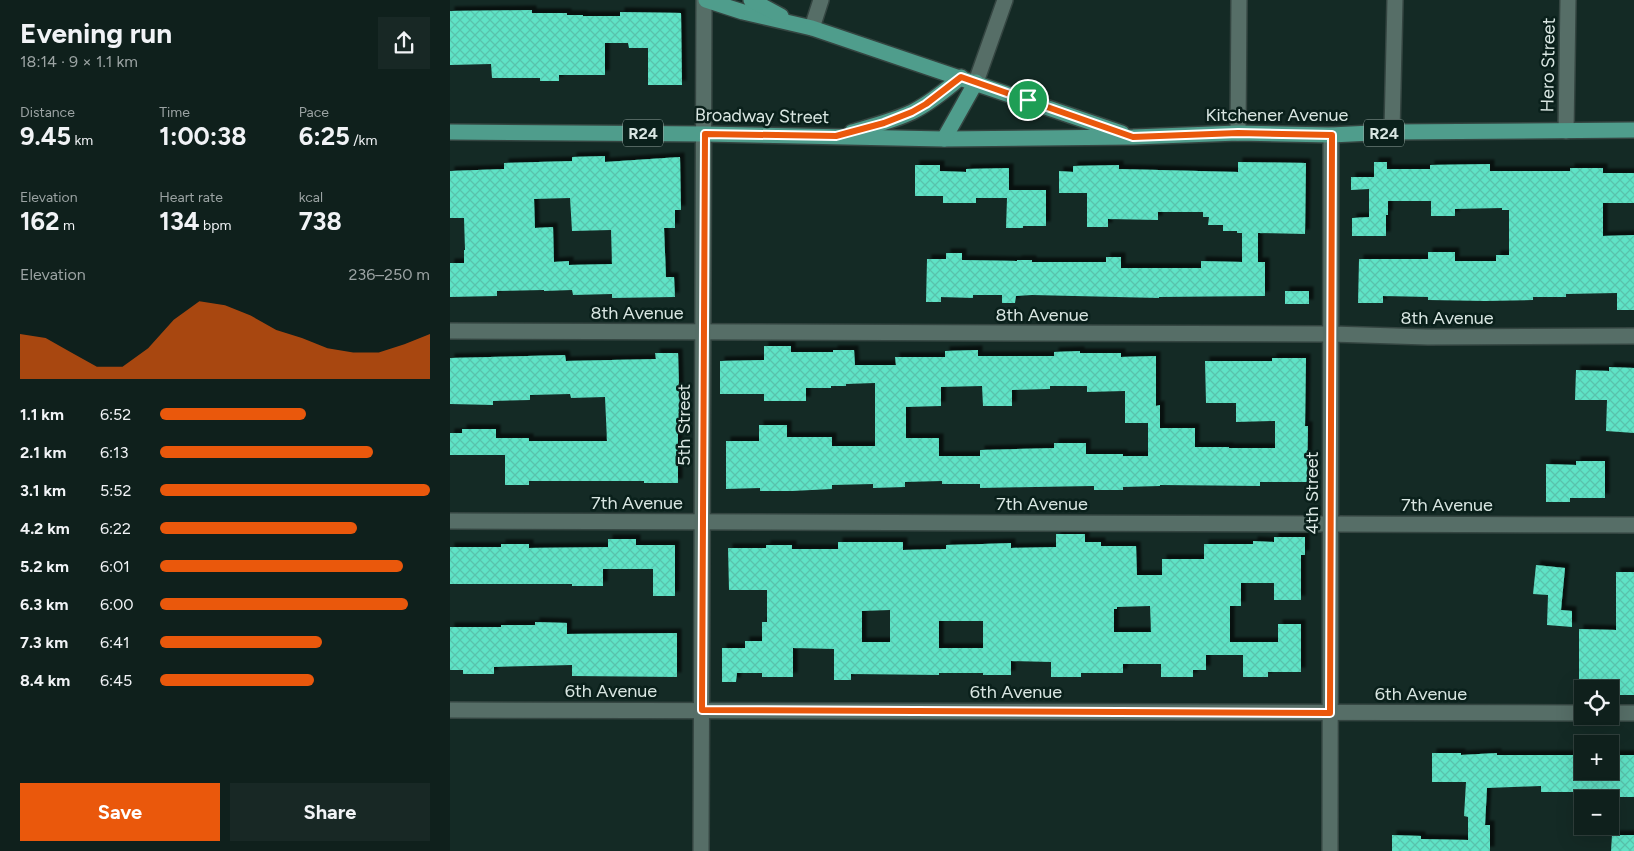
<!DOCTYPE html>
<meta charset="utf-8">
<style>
:root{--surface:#0f201c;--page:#182825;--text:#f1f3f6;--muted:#9ba3a3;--line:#2f3e3b;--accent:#ea580c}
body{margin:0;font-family:Figtree,sans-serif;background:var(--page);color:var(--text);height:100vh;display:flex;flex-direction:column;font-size:19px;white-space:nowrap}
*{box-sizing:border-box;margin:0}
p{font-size:16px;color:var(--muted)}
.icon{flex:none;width:28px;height:28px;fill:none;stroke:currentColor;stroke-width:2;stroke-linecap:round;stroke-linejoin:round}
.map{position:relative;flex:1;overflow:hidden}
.sheet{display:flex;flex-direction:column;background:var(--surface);width:450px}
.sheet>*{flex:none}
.fabs{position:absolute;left:1124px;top:680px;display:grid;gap:10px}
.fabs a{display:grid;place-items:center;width:45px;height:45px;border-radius:0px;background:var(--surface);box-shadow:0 5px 20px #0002,0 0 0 1px var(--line);font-size:25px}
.pin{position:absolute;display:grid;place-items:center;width:42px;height:42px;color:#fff;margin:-21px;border:2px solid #fff;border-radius:50%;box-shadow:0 1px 5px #0007}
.round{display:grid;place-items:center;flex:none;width:52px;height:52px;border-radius:0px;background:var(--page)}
.summary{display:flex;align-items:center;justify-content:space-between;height:85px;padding:0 20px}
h1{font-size:28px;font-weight:700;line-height:38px}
.metrics{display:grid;grid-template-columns:repeat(3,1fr);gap:8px;height:85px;padding:5px 20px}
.metrics div{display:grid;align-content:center}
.metrics b{font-size:25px;font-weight:700}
.metrics small{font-size:14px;font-weight:400}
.metrics p{font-size:14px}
.chart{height:140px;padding:10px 20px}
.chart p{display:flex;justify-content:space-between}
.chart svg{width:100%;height:90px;margin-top:5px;fill:var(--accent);opacity:.7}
.cta{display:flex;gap:10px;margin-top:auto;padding:10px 20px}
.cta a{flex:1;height:58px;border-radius:0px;background:var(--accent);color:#fff;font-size:20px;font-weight:700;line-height:58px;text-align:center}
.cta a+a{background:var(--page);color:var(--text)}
ul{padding:0 20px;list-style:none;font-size:16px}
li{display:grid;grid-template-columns:80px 60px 1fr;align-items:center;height:38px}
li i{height:12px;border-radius:6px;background:var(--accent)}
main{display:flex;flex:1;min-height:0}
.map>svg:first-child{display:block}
.building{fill:url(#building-cross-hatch);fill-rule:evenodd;filter:url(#shadow)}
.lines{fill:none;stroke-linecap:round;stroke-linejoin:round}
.minor-casing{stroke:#344541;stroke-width:18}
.major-casing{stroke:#344541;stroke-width:18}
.minor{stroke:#566e67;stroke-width:15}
.major{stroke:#4f9d8c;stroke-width:15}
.route-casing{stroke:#fff;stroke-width:10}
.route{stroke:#ea580c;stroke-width:6}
.labels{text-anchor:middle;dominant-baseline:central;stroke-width:5;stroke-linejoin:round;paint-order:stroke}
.shield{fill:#0a201b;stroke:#9baba6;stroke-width:1}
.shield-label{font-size:16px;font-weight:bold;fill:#d9e6e2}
.street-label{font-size:18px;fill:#d9e6e2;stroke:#0a201b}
</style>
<main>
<section class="sheet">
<div class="summary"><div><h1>Evening run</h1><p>18:14 · 9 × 1.1 km</p></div><a class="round"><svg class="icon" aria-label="share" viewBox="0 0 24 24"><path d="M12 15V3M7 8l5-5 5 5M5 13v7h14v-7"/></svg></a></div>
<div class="metrics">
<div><p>Distance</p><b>9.45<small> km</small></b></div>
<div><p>Time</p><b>1:00:38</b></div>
<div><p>Pace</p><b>6:25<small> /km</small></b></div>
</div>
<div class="metrics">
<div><p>Elevation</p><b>162<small> m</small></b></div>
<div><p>Heart rate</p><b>134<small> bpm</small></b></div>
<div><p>kcal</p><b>738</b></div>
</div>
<div class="chart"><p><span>Elevation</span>236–250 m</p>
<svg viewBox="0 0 160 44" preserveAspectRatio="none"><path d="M0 44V22L10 24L20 31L30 38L40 38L50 29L60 15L70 6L80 8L90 13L100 20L110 24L120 29L130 31L140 31L150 27L160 22V44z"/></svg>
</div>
<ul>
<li><b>1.1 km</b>6:52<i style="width:54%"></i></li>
<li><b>2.1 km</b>6:13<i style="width:79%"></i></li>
<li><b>3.1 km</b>5:52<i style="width:100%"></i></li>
<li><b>4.2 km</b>6:22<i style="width:73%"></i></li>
<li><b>5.2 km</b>6:01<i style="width:90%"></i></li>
<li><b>6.3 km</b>6:00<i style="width:92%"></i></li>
<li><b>7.3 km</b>6:41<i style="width:60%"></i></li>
<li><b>8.4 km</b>6:45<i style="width:57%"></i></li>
</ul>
<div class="cta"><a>Save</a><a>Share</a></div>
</section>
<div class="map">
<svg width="1184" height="851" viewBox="0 0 1184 851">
<defs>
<pattern id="building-cross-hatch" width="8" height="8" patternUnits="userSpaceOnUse" patternTransform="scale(1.25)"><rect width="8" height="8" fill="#5fe3c6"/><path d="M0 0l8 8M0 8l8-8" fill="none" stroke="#59c3ac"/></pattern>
<filter id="shadow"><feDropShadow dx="4.5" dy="-4.5" stdDeviation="1" flood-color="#0009"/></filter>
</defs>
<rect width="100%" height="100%" fill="#142a25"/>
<!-- building -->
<g class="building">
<path d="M82,10V13H117V15H133V16H170V12L231,13L232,85H198V48H179L178,43H155V75H109V81H90V78H42L41,64L0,65V11Z"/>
<path d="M155,156V162L230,157L231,210H225V228H214L216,277H224L225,297L162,298V294L123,295L122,290L94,291V290L47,291V296L0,297V263H14V250H15L14,218H0V171L54,169V163L122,161V157ZM120,198L122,231L161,230L162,264L119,265V261L104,262L103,227L85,228L84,199Z"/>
<path d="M788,162L856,163L855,234L808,233V262H815V296L709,297V298L582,295L566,296L565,303H552V295H523V298L491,297V302H476L477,259H496V253H512V260L567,261V260H582V262H656V257H671V268H751V261L792,262V233H787V231H773V225H758L759,217H753V212H708V220L658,219V227H637V193H609V171L623,172V166L669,165V169L788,172Z"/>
<path d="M924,162H937V169H980V165L1040,164V171H1120V168H1153V173H1184V203H1153V236L1184,235V310H1167V293L1116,294V297H1083V300L1035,301L978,300V297L933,296V303H908L909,259H978V252H1005V261H1046V255H1059V210H1052V208L1005,209V216H981V201H938V215H936V236H902V218L919,217V189L901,190V177H924Z"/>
<path d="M465,165H490V171L516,172V169L559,168V190H596V226H573V228H556L557,198H526V203H493V196H465Z"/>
<rect x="835" y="291" width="24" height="13"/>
<path d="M314,346H341V352H383V350H404L405,365H446L445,357H495V351L528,350V356H604V352L630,351V353H671V357L706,356V406L710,405V428H745V447H779V448H825V421L786,422V403H756L755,361H822V358H856L855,426H858L857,482H810V486L710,485V486L673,487V490H644V486L530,488V484H492V481L455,482V487L423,488V484L382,485V489L342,491H310V488L276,489V441H309V425H337V437H382V446H425V383L396,384V386H381V388H356V401H314V394H270V361L314,360ZM532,386L533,406H562V390L600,389V386H637V392L675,391V423H698V456H673V454H636V443H604V448L530,450V456H489V438H456V407L491,406V387Z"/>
<path d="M205,353H228L230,417V433H228V483H194V481H79V485H55V455H0V433H12V429H46V438H79V441H157L155,397L121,398L120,394L80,395V400L43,401V405L0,404V358L115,355L116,361L206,359Z"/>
<path d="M1159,367L1184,368V433L1156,431L1157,400H1125L1126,370L1159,371Z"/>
<path d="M1126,461H1155V498H1120V502H1096V464L1126,465Z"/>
<path d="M606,534H635V542H651V546H686L687,575H712V559H754V544H803V541L824,542V537H855V555H851V600H824V583H791V606H780V642H828V624H851V672H818V677H793V655H756V670H743V677H711V664H673V673H631V677H601V662L561,661V675H533V673H489V675L401,674V680H384V649L343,648V677H312V673H287L286,682H272V648H295V641H312V622H317V590H279L278,548H316V545H342V549H388V542H453V550L496,549V545L533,544L561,543V548L606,547ZM700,606L701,632H664V609H667V607ZM440,610V642H412V611ZM489,621H533V648H489Z"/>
<path d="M158,539H186V545H225V596H203V569H153V586H122V584H0V547H51V544H79V548L158,547Z"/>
<path d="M1086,565L1115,568L1111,610L1122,611V627L1097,625L1098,595L1083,594Z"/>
<path d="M1166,572H1184V695H1160V689H1129V629L1166,630Z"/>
<path d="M85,622L117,623V634L227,633V677L122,676V665L44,667V674H13V670H0V627H51V625H85Z"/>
<path d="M982,753H1011V755L1047,753V755H1132V771H1162V755H1184V797H1153V799H1126V792H1091V786L1037,788L1035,825H1040V851H942V835L971,836V839L1018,840V817L1014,816L1016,782H982Z"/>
<path d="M1162,835H1184V851H1161Z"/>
</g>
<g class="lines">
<defs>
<g id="minor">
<path d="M362,28L371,0"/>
<path d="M526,82L555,0"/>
<path d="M1116,131L1118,0"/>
<path d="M942,132L945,0"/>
<path d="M788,133L789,0"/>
<path d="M0,331L881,334L978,337L1184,336"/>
<path d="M0,521L1184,525"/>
<path d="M0,710L1132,713"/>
<path d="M1160,713H1184"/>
<path d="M251,851L254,0"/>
<path d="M880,851L881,135"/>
</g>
<g id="major">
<path d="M256,0L293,12L362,28L672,133"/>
<path d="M301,0L331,16"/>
<path d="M0,132L255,134L494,139L683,137L788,133L881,135L942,132L1184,130"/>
<path d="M402,132C422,126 443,121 462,112C480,103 496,90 511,77"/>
<path d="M494,139L526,82"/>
</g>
</defs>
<!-- minor casing -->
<use href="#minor" class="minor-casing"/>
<!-- major casing -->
<use href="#major" class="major-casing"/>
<!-- minor -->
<use href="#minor" class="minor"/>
<!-- major -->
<use href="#major" class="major"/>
</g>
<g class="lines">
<defs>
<path id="route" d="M511,77L683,137L788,133L882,135L880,713L252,710L255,134L386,136L434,123L462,112L476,104Z"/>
</defs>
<!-- route casing -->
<use href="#route" class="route-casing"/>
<!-- route -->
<use href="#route" class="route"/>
</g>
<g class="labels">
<!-- shield labels -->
<g class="shield">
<rect x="173" y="119.5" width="40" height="27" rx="4"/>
<rect x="914" y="119.5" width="40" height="27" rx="4"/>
</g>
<g class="shield-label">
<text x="193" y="133">R24</text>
<text x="934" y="133">R24</text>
</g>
<!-- street labels -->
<g class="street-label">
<text transform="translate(1098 65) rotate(-89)">Hero Street</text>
<text x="827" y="115">Kitchener Avenue</text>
<text transform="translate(312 116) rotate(1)">Broadway Street</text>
<text x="187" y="313">8th Avenue</text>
<text x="592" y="315">8th Avenue</text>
<text x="997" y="318">8th Avenue</text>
<text transform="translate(234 425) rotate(-90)">5th Street</text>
<text transform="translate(862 493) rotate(-90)">4th Street</text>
<text x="187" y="503">7th Avenue</text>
<text x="592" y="504">7th Avenue</text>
<text x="997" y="505">7th Avenue</text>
<text x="161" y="691">6th Avenue</text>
<text x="566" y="692">6th Avenue</text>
<text x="971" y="694">6th Avenue</text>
</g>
</g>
</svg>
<div class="fabs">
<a><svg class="icon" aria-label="locate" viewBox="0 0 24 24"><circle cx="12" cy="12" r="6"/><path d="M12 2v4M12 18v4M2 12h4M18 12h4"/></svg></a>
<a>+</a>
<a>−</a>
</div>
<div class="pin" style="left:578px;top:100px;background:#1e9e55"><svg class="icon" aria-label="arrive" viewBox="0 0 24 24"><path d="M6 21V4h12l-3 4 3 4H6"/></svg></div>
</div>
</main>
